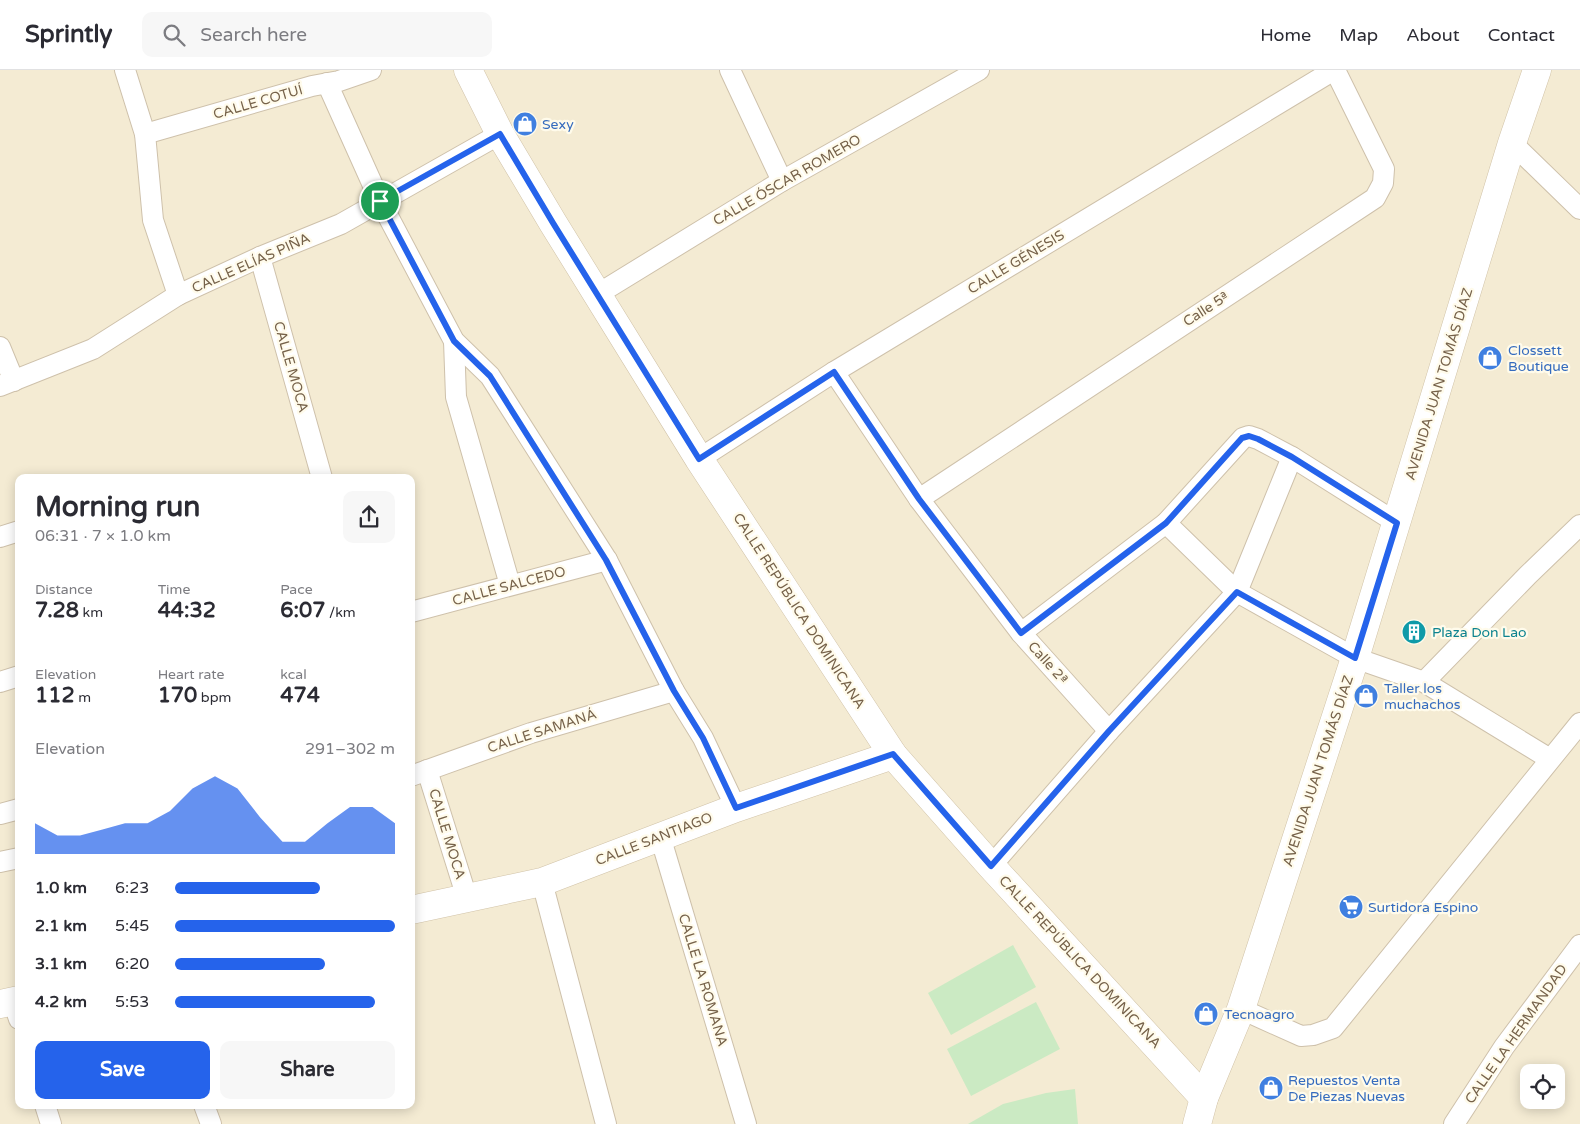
<!DOCTYPE html>
<meta charset="utf-8">
<style>
:root{--surface:#fff;--page:#f7f7f7;--text:#2b2b33;--muted:#7c7c81;--line:#e1e1e2;--accent:#2563eb}
body{margin:0;font-family:"Varela Round",sans-serif;background:var(--page);color:var(--text);height:100vh;display:flex;flex-direction:column;font-size:19px;white-space:nowrap}
*{box-sizing:border-box;margin:0}
p{font-size:16px;color:var(--muted)}
.icon{flex:none;width:28px;height:28px;fill:none;stroke:currentColor;stroke-width:2;stroke-linecap:round;stroke-linejoin:round}
.map{position:relative;flex:1;overflow:hidden}
.sheet{position:absolute;left:15px;top:404px;width:400px;height:635px;display:flex;flex-direction:column;background:var(--surface);border-radius:10px;box-shadow:0 2px 12px #0003}
.sheet>*{flex:none}
.buttons{position:absolute;left:1520px;top:994px;display:grid;gap:10px}
.buttons a{display:grid;place-items:center;width:45px;height:45px;border-radius:10px;background:var(--surface);box-shadow:0 2px 12px #0003;font-size:25px}
.pin{position:absolute;display:grid;place-items:center;width:42px;height:42px;color:#fff;margin:-21px;border:2px solid #fff;border-radius:50%;box-shadow:0 1px 5px #0007}
.round{display:grid;place-items:center;flex:none;width:52px;height:52px;border-radius:10px;background:var(--page)}
.summary{display:flex;align-items:center;justify-content:space-between;height:85px;padding:0 20px}
h1{font-size:28px;font-weight:700;line-height:38px}
.metrics{display:grid;grid-template-columns:repeat(3,1fr);gap:8px;height:85px;padding:5px 20px}
.metrics div{display:grid;align-content:center}
.metrics b{font-size:21px;font-weight:700}
.metrics small{font-size:14px;font-weight:400}
.metrics p{font-size:14px}
.chart{height:140px;padding:10px 20px}
.chart p{display:flex;justify-content:space-between}
.chart svg{width:100%;height:90px;margin-top:5px;fill:var(--accent);opacity:.7}
.button{display:flex;gap:10px;margin-top:auto;padding:10px 20px}
.button a{flex:1;height:58px;border-radius:10px;background:var(--accent);color:#fff;font-size:20px;font-weight:700;line-height:58px;text-align:center}
.button a+a{background:var(--page);color:var(--text)}
ul{padding:0 20px;list-style:none;font-size:16px}
li{display:grid;grid-template-columns:80px 60px 1fr;align-items:center;height:38px}
li i{height:12px;border-radius:6px;background:var(--accent)}
header{display:flex;align-items:center;gap:30px;box-sizing:border-box;height:70px;padding:0 25px;background:var(--surface);border-bottom:1px solid var(--line)}
header strong{font-size:24px}
nav{display:flex;gap:28px;margin-inline-start:auto;font-size:18px}
.search{width:350px;height:45px;background:var(--page);display:flex;align-items:center;gap:12px;box-sizing:border-box;padding:0 18px;border-radius:10px;color:var(--muted);font-size:19px}
.map>svg:first-child{display:block}
.residential{fill:#f4ebd3;fill-rule:evenodd}
.green{fill:#cbeac3}
.lines{fill:none;stroke-linecap:round;stroke-linejoin:round}
.street-casing{stroke:#cec1ab;stroke-width:22}
.secondary-casing{stroke:#d1c3a8;stroke-width:29}
.street{stroke:#fff;stroke-width:20}
.secondary{stroke:#fff;stroke-width:28}
.route-casing{stroke:#fff;stroke-width:10}
.route{stroke:#2563eb;stroke-width:6}
.labels{text-anchor:middle;dominant-baseline:central;stroke-width:4.5;stroke-linejoin:round;paint-order:stroke}
.street-label{font-size:14px;fill:#76624a;stroke:#fffbeb}
.shop-label{font-size:14px;fill:#366cbe;stroke:#fffbeb;text-anchor:start}
.culture-label{font-size:14px;fill:#0d838f;stroke:#fffbeb;text-anchor:start}
</style>
<header>
<strong>Sprintly</strong>
<div class="search"><svg class="icon" aria-label="search" viewBox="0 0 24 24"><circle cx="10" cy="10" r="6"/><path d="M15 15l6 6"/></svg>Search here</div>
<nav><a>Home</a><a>Map</a><a>About</a><a>Contact</a></nav>
</header>
<div class="map">
<svg width="1580" height="1054" viewBox="0 0 1580 1054">
<rect width="100%" height="100%" fill="#fcf8e5"/>
<!-- residential -->
<path class="residential" d="M0,0H1580V1054H0ZM19,408H411V1035H19ZM1529,1002H1556V1030H1529Z"/>
<!-- green -->
<g class="green">
<path d="M1013,875L1036,917L951,965L928,923Z"/>
<path d="M1036,932L1060,979L971,1026L947,979Z"/>
<path d="M1075,1019L1078,1054H968L1003,1034L1046,1023Z"/>
</g>
<g class="lines">
<defs>
<g id="street">
<path d="M125,0L145,64L153,150L178,225"/>
<path d="M730,0L782,111"/>
<path d="M327,13L380,131L454,271L490,306L607,490L674,621L703,668L736,738"/>
<path d="M145,64L312,16L339,11L371,0"/>
<path d="M1512,73L1580,139"/>
<path d="M260,187L322,408"/>
<path d="M598,224L782,111L979,0"/>
<path d="M454,271L456,327L510,515"/>
<path d="M0,277L14,311"/>
<path d="M834,302L919,429L1021,563L1109,661"/>
<path d="M0,316L93,279L178,225L260,187L341,154L500,64"/>
<path d="M699,389L834,302L1334,0"/>
<path d="M919,429L1375,128L1383,113L1384,99L1335,0"/>
<path d="M1166,453L1237,522L1355,588L1424,612L1550,689"/>
<path d="M0,467L19,461"/>
<path d="M411,542L607,490"/>
<path d="M1021,563L1166,453L1243,368L1249,366L1258,369L1292,387L1397,453"/>
<path d="M0,612L19,606"/>
<path d="M1424,612L1528,505L1580,455"/>
<path d="M427,700L467,828"/>
<path d="M411,706L531,663L674,621"/>
<path d="M0,744L19,739"/>
<path d="M660,766L746,1054"/>
<path d="M0,792L19,788"/>
<path d="M991,796L1109,661L1237,522L1292,387"/>
<path d="M542,812L606,1054"/>
<path d="M13,931L19,949"/>
<path d="M1241,939L1301,966L1313,965L1333,958L1580,653"/>
<path d="M45,1035L51,1054"/>
<path d="M204,1035L211,1054"/>
<path d="M1454,1054L1504,977L1580,875"/>
</g>
<g id="secondary">
<path d="M468,0L500,64L553,153L699,389L893,685L991,796L1204,1028"/>
<path d="M411,840L542,812L736,738L893,685"/>
<path d="M0,934L19,930"/>
<path d="M1197,1054L1204,1028L1241,939L1355,588L1512,73L1537,0"/>
</g>
</defs>
<!-- street casing -->
<use href="#street" class="street-casing"/>
<!-- secondary casing -->
<use href="#secondary" class="secondary-casing"/>
<!-- street -->
<use href="#street" class="street"/>
<!-- secondary -->
<use href="#secondary" class="secondary"/>
</g>
<g class="lines">
<defs>
<path id="route" d="M500,64L553,153L699,389L834,302L919,429L1021,563L1166,453L1242,368L1249,366L1258,369L1292,387L1397,453L1355,588L1237,522L1109,661L991,796L893,684L736,738L703,668L674,621L606,490L490,306L454,271L380,131Z"/>
</defs>
<!-- route casing -->
<use href="#route" class="route-casing"/>
<!-- route -->
<use href="#route" class="route"/>
</g>
<!-- icons -->
<defs>
<symbol id="shop-disc" viewBox="-11 -11 22 22"><circle r="9.5" fill="#3f7fe0" stroke="#fffbeb"/><path d="M-5-2.5h2.3a2.7 3.5 0 0 1 5.4 0H5L5.5 6h-11ZM-1.5-2.5h3a1.5 2.3 0 0 0-3 0Z" fill="#fff"/></symbol>
<symbol id="building-disc" viewBox="-11 -11 22 22"><circle r="9.5" fill="#0f9aa8" stroke="#fffbeb"/><path d="M-4-6H4V6H1V3H-1V6H-4ZM-2.5-4.3h1.7v1.8h-1.7ZM.8-4.3h1.7v1.8H.8ZM-2.5-1h1.7V.8h-1.7ZM.8-1h1.7V.8H.8Z" fill="#fff"/></symbol>
<symbol id="supermarket-disc" viewBox="-11 -11 22 22"><circle r="9.5" fill="#3f7fe0" stroke="#fffbeb"/><path d="M-6-5.5h2.5l.6 2H6L4.5 2H-2.5L-4.4-4H-6ZM-1.5 3.2a1.3 1.3 0 1 0 .1 0ZM3 3.2a1.3 1.3 0 1 0 .1 0Z" fill="#fff"/></symbol>
</defs>
<g fill-rule="evenodd">
<use href="#shop-disc" x="511" y="40" width="28" height="28"/>
<use href="#shop-disc" x="1476" y="274" width="28" height="28"/>
<use href="#building-disc" x="1400" y="548" width="28" height="28"/>
<use href="#shop-disc" x="1352" y="612" width="28" height="28"/>
<use href="#supermarket-disc" x="1337" y="823" width="28" height="28"/>
<use href="#shop-disc" x="1192" y="930" width="28" height="28"/>
<use href="#shop-disc" x="1257" y="1004" width="28" height="28"/>
</g>
<g class="labels">
<!-- street labels -->
<g class="street-label">
<text transform="translate(258 32) rotate(-16)">CALLE COTUÍ</text>
<text transform="translate(787 110) rotate(-30)">CALLE ÓSCAR ROMERO</text>
<text transform="translate(1016 192) rotate(-31)">CALLE GÉNESIS</text>
<text transform="translate(251 193) rotate(-24)">CALLE ELÍAS PIÑA</text>
<text transform="translate(1206 239) rotate(-33)">Calle 5ª</text>
<text transform="translate(291 297) rotate(74)">CALLE MOCA</text>
<text transform="translate(1439 314) rotate(-73)">AVENIDA JUAN TOMÁS DÍAZ</text>
<text transform="translate(509 516) rotate(-15)">CALLE SALCEDO</text>
<text transform="translate(799 541) rotate(57)">CALLE REPÚBLICA DOMINICANA</text>
<text transform="translate(1048 593) rotate(48)">Calle 2ª</text>
<text transform="translate(542 661) rotate(-18)">CALLE SAMANÁ</text>
<text transform="translate(1318 701) rotate(-72)">AVENIDA JUAN TOMÁS DÍAZ</text>
<text transform="translate(447 764) rotate(73)">CALLE MOCA</text>
<text transform="translate(654 769) rotate(-21)">CALLE SANTIAGO</text>
<text transform="translate(1080 892) rotate(47)">CALLE REPÚBLICA DOMINICANA</text>
<text transform="translate(703 910) rotate(73)">CALLE LA ROMANA</text>
<text transform="translate(1516 964) rotate(-55)">CALLE LA HERMANDAD</text>
</g>
<!-- shop labels -->
<g class="shop-label">
<text x="542" y="54">Sexy</text>
<text x="1508" y="280">Clossett<tspan x="1508" dy="16">Boutique</tspan></text>
<text x="1384" y="618">Taller los<tspan x="1384" dy="16">muchachos</tspan></text>
<text x="1368" y="837">Surtidora Espino</text>
<text x="1224" y="944">Tecnoagro</text>
<text x="1288" y="1010">Repuestos Venta<tspan x="1288" dy="16">De Piezas Nuevas</tspan></text>
</g>
<!-- culture labels -->
<g class="culture-label">
<text x="1432" y="562">Plaza Don Lao</text>
</g>
</g>
</svg>
<div class="buttons">
<a><svg class="icon" aria-label="locate" viewBox="0 0 24 24"><circle cx="12" cy="12" r="6"/><path d="M12 2v4M12 18v4M2 12h4M18 12h4"/></svg></a>
</div>
<div class="pin" style="left:380px;top:131px;background:#1e9e55"><svg class="icon" aria-label="arrive" viewBox="0 0 24 24"><path d="M6 21V4h12l-3 4 3 4H6"/></svg></div>
<section class="sheet">
<div class="summary"><div><h1>Morning run</h1><p>06:31 · 7 × 1.0 km</p></div><a class="round"><svg class="icon" aria-label="share" viewBox="0 0 24 24"><path d="M12 15V3M7 8l5-5 5 5M5 13v7h14v-7"/></svg></a></div>
<div class="metrics">
<div><p>Distance</p><b>7.28<small> km</small></b></div>
<div><p>Time</p><b>44:32</b></div>
<div><p>Pace</p><b>6:07<small> /km</small></b></div>
</div>
<div class="metrics">
<div><p>Elevation</p><b>112<small> m</small></b></div>
<div><p>Heart rate</p><b>170<small> bpm</small></b></div>
<div><p>kcal</p><b>474</b></div>
</div>
<div class="chart"><p><span>Elevation</span>291–302 m</p>
<svg viewBox="0 0 160 44" preserveAspectRatio="none"><path d="M0 44V29L10 35L20 35L30 32L40 29L50 29L60 23L70 12L80 6L90 12L100 26L110 38L120 38L130 29L140 21L150 21L160 29V44z"/></svg>
</div>
<ul>
<li><b>1.0 km</b>6:23<i style="width:66%"></i></li>
<li><b>2.1 km</b>5:45<i style="width:100%"></i></li>
<li><b>3.1 km</b>6:20<i style="width:68%"></i></li>
<li><b>4.2 km</b>5:53<i style="width:91%"></i></li>
</ul>
<div class="button"><a>Save</a><a>Share</a></div>
</section>
</div>
